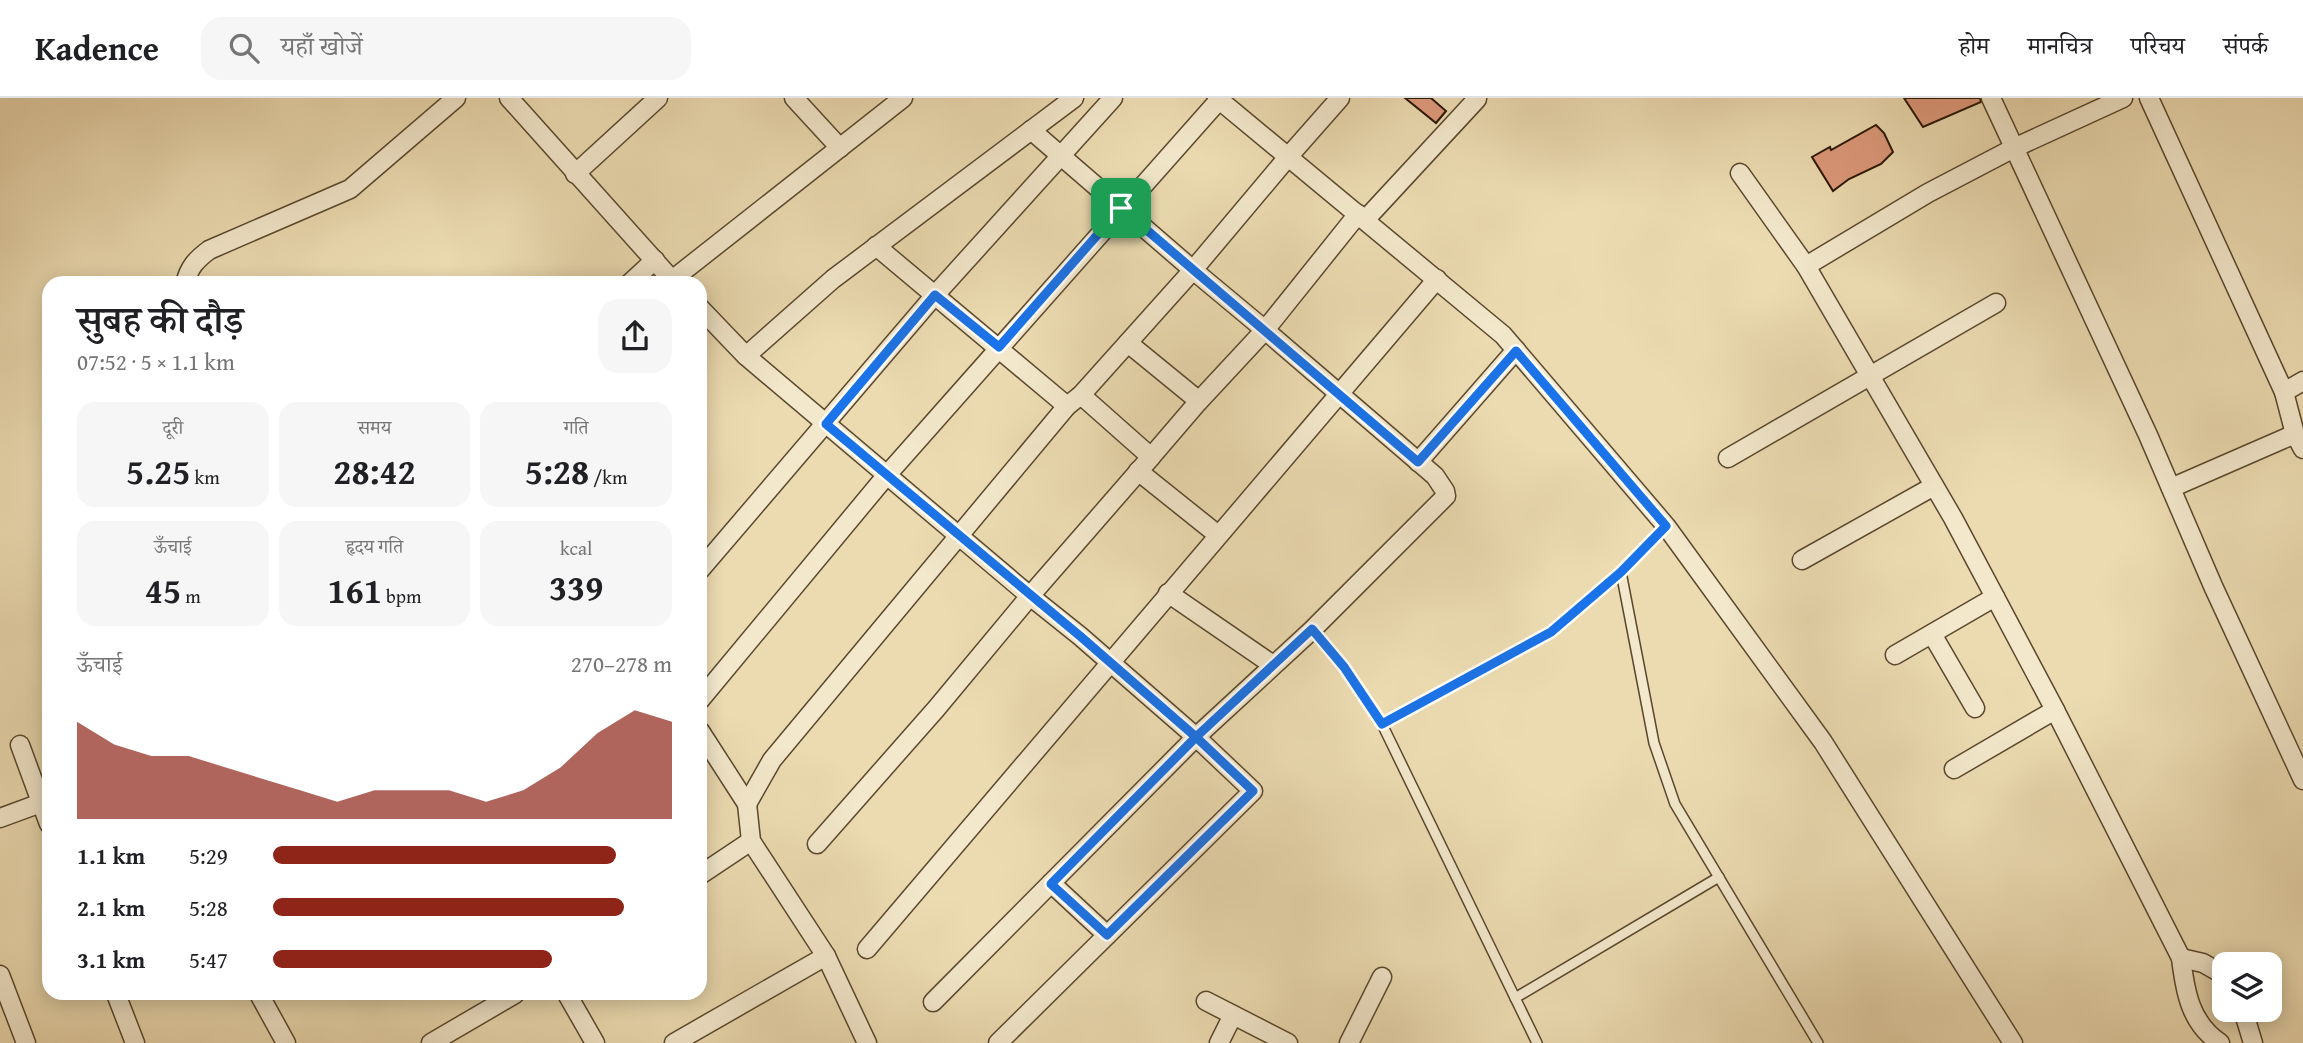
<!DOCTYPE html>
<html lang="hi">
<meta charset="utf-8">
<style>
:root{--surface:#fff;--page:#f6f6f6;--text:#202124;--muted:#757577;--line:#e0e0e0;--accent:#8f2418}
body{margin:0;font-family:"Gentium Book Plus","Noto Serif Devanagari",serif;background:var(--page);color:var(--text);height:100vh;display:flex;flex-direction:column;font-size:26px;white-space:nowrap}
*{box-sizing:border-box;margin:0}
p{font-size:23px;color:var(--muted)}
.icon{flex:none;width:38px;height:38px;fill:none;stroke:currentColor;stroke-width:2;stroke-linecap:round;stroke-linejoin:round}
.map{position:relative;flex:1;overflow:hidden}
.sheet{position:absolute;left:42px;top:178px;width:665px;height:724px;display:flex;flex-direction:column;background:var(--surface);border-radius:21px;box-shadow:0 4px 18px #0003}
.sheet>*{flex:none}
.tools{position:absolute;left:2212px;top:854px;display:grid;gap:14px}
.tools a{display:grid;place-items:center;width:70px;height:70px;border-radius:14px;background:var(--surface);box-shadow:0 4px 18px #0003;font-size:35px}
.pin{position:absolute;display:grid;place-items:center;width:60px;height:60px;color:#fff;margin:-30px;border-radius:14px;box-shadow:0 4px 10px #0006}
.round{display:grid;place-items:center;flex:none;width:74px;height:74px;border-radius:21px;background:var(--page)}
.summary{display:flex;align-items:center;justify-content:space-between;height:119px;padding:0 35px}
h1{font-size:38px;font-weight:600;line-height:52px}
.figures{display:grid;grid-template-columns:repeat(3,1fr);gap:10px;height:119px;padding:7px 35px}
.figures div{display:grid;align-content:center;border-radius:18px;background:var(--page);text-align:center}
.figures b{font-size:35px;font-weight:600}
.figures small{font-size:19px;font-weight:400}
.figures p{font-size:19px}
.chart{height:196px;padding:14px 35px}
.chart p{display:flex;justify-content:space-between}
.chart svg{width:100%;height:126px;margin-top:7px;fill:var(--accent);opacity:.7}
ul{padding:0 35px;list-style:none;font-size:23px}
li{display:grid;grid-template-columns:112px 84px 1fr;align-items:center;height:52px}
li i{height:18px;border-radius:9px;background:var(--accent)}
header{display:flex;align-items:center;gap:42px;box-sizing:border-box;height:98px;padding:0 35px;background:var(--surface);border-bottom:2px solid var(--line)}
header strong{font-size:33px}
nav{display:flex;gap:38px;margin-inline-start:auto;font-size:24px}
.search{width:490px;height:63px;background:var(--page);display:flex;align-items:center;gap:18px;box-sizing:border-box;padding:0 24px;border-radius:21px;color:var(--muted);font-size:26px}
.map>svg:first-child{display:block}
.building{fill:#dd997b;stroke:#2a1702;stroke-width:2}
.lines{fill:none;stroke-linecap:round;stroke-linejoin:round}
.lane-casing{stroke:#5a482e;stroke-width:12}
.street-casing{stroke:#5a482e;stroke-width:21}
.lane{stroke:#f3e8cc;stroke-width:9}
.street{stroke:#f3e8cc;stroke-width:18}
.route-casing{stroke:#fff;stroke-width:14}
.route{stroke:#1a73e8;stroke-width:9}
</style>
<header>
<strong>Kadence</strong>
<div class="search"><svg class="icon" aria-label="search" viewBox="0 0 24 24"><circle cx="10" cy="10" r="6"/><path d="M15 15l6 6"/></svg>यहाँ खोजें</div>
<nav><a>होम</a><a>मानचित्र</a><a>परिचय</a><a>संपर्क</a></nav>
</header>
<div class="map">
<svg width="2303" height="945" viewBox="0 0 2303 945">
<rect width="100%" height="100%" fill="#ecdbb1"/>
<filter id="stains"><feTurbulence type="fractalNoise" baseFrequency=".00286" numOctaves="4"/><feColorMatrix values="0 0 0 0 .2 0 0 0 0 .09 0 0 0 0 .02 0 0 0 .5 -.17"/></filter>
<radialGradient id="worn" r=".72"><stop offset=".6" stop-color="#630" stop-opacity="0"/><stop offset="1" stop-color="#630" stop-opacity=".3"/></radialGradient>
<!-- building -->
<g class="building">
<path d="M1405,0H1431L1446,13L1436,25Z"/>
<path d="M1904,0H1980L1981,4L1923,29Z"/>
<path d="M1876,27L1884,35L1893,54L1881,66L1849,81L1833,93L1812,59L1830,49L1831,52Z"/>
</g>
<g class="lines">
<defs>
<g id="lane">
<path d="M1621,474L1654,645L1675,706L1818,945"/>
<path d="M1312,532L1344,569L1382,626L1537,945"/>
<path d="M1382,626L1551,534L1621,474L1666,428"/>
<path d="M1515,900L1719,779"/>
</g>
<g id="street">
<path d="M509,0L672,182L903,0"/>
<path d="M794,0L840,50"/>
<path d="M1217,0L1503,237L1666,428L1823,644L2013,945"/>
<path d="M1340,0L1288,59L1193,172L1265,232L1358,116"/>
<path d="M1991,0L2148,337L2213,488L2303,682"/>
<path d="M2149,0L2284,294L2295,336L2303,351"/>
<path d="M1740,75L1806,168"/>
<path d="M575,76L658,0"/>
<path d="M1365,122L1477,1"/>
<path d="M876,148L1067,308L1081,297L1193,172L1031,32"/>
<path d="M185,186C189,169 196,162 209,152L350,91L456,0"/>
<path d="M629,186L655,162"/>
<path d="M700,210L746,258L833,181L1074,0"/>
<path d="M746,258L1030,498L1151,359"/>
<path d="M2284,294L2303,283"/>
<path d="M1081,297L1151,359L1199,303"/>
<path d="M1728,360L1996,205"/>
<path d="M1418,364L1516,252"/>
<path d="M1138,373L1218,437"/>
<path d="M2171,390L2295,336"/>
<path d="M1802,462L1934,388"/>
<path d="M700,472L935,197L1113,0"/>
<path d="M1168,495L1273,567"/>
<path d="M1932,536L1975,610"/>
<path d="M1895,557L1995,499L1953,420L1806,168L1928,95L2014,50L2123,0"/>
<path d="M700,602L886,378L1219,2"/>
<path d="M2055,612L2181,860C2185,893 2190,925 2220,945"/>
<path d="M700,633L747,706L751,743L826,858L867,945"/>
<path d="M20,647L49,726"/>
<path d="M1954,671L2055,612L1995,499"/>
<path d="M747,706L772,662L1067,308"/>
<path d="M0,720L49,702"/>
<path d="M817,746L936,611L1030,498L1080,538L1196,639L1312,532L1446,398L1445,393L1435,378L1265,232L1199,303L1128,245"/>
<path d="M700,777L751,743"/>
<path d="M1051,785L1107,837"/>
<path d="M867,851L1437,181"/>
<path d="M2181,860L2203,865L2224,877"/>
<path d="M0,877L26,945"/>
<path d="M116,896L135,945"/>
<path d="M259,896L286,945"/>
<path d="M567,896L595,945"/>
<path d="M1206,903L1288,945"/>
<path d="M933,904L1196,639L1253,693L998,945"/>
<path d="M2243,912L2253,945"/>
<path d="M431,945L515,896"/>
<path d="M674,945L826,858"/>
<path d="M1219,945L1233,917"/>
<path d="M1349,945L1382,879"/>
</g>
</defs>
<!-- lane casing -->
<use href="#lane" class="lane-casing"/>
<!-- street casing -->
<use href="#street" class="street-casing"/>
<!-- lane -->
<use href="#lane" class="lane"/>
<!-- street -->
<use href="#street" class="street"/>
</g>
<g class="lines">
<defs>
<path id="route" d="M1121,110L999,249L935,197L826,326L1080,538L1196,639L1051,786L1107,837L1253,693L1196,639L1312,531L1344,569L1382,626L1551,534L1621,474L1666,428L1516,253L1418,364L1121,110"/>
</defs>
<!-- route casing -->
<use href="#route" class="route-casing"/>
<!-- route -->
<use href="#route" class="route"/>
</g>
<rect width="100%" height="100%" filter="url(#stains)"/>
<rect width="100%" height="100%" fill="url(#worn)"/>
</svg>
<div class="tools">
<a><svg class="icon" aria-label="layers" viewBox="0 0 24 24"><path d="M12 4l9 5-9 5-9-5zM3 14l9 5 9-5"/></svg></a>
</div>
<div class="pin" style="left:1121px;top:110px;background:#1e9e55"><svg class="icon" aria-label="arrive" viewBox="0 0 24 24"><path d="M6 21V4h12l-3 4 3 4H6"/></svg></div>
<section class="sheet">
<div class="summary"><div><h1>सुबह की दौड़</h1><p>07:52 · 5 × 1.1 km</p></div><a class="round"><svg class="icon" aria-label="share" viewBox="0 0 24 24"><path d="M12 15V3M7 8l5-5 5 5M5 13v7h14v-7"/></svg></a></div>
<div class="figures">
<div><p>दूरी</p><b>5.25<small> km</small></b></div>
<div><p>समय</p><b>28:42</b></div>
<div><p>गति</p><b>5:28<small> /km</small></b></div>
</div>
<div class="figures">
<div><p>ऊँचाई</p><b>45<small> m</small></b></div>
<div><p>हृदय गति</p><b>161<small> bpm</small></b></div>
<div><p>kcal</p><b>339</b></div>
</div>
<div class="chart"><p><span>ऊँचाई</span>270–278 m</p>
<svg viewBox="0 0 160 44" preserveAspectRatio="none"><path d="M0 44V10L10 18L20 22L30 22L40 26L50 30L60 34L70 38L80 34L90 34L100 34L110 38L120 34L130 26L140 14L150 6L160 10V44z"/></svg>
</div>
<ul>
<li><b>1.1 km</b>5:29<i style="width:86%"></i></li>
<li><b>2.1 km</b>5:28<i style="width:88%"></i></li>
<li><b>3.1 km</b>5:47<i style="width:70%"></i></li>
</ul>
</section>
</div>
